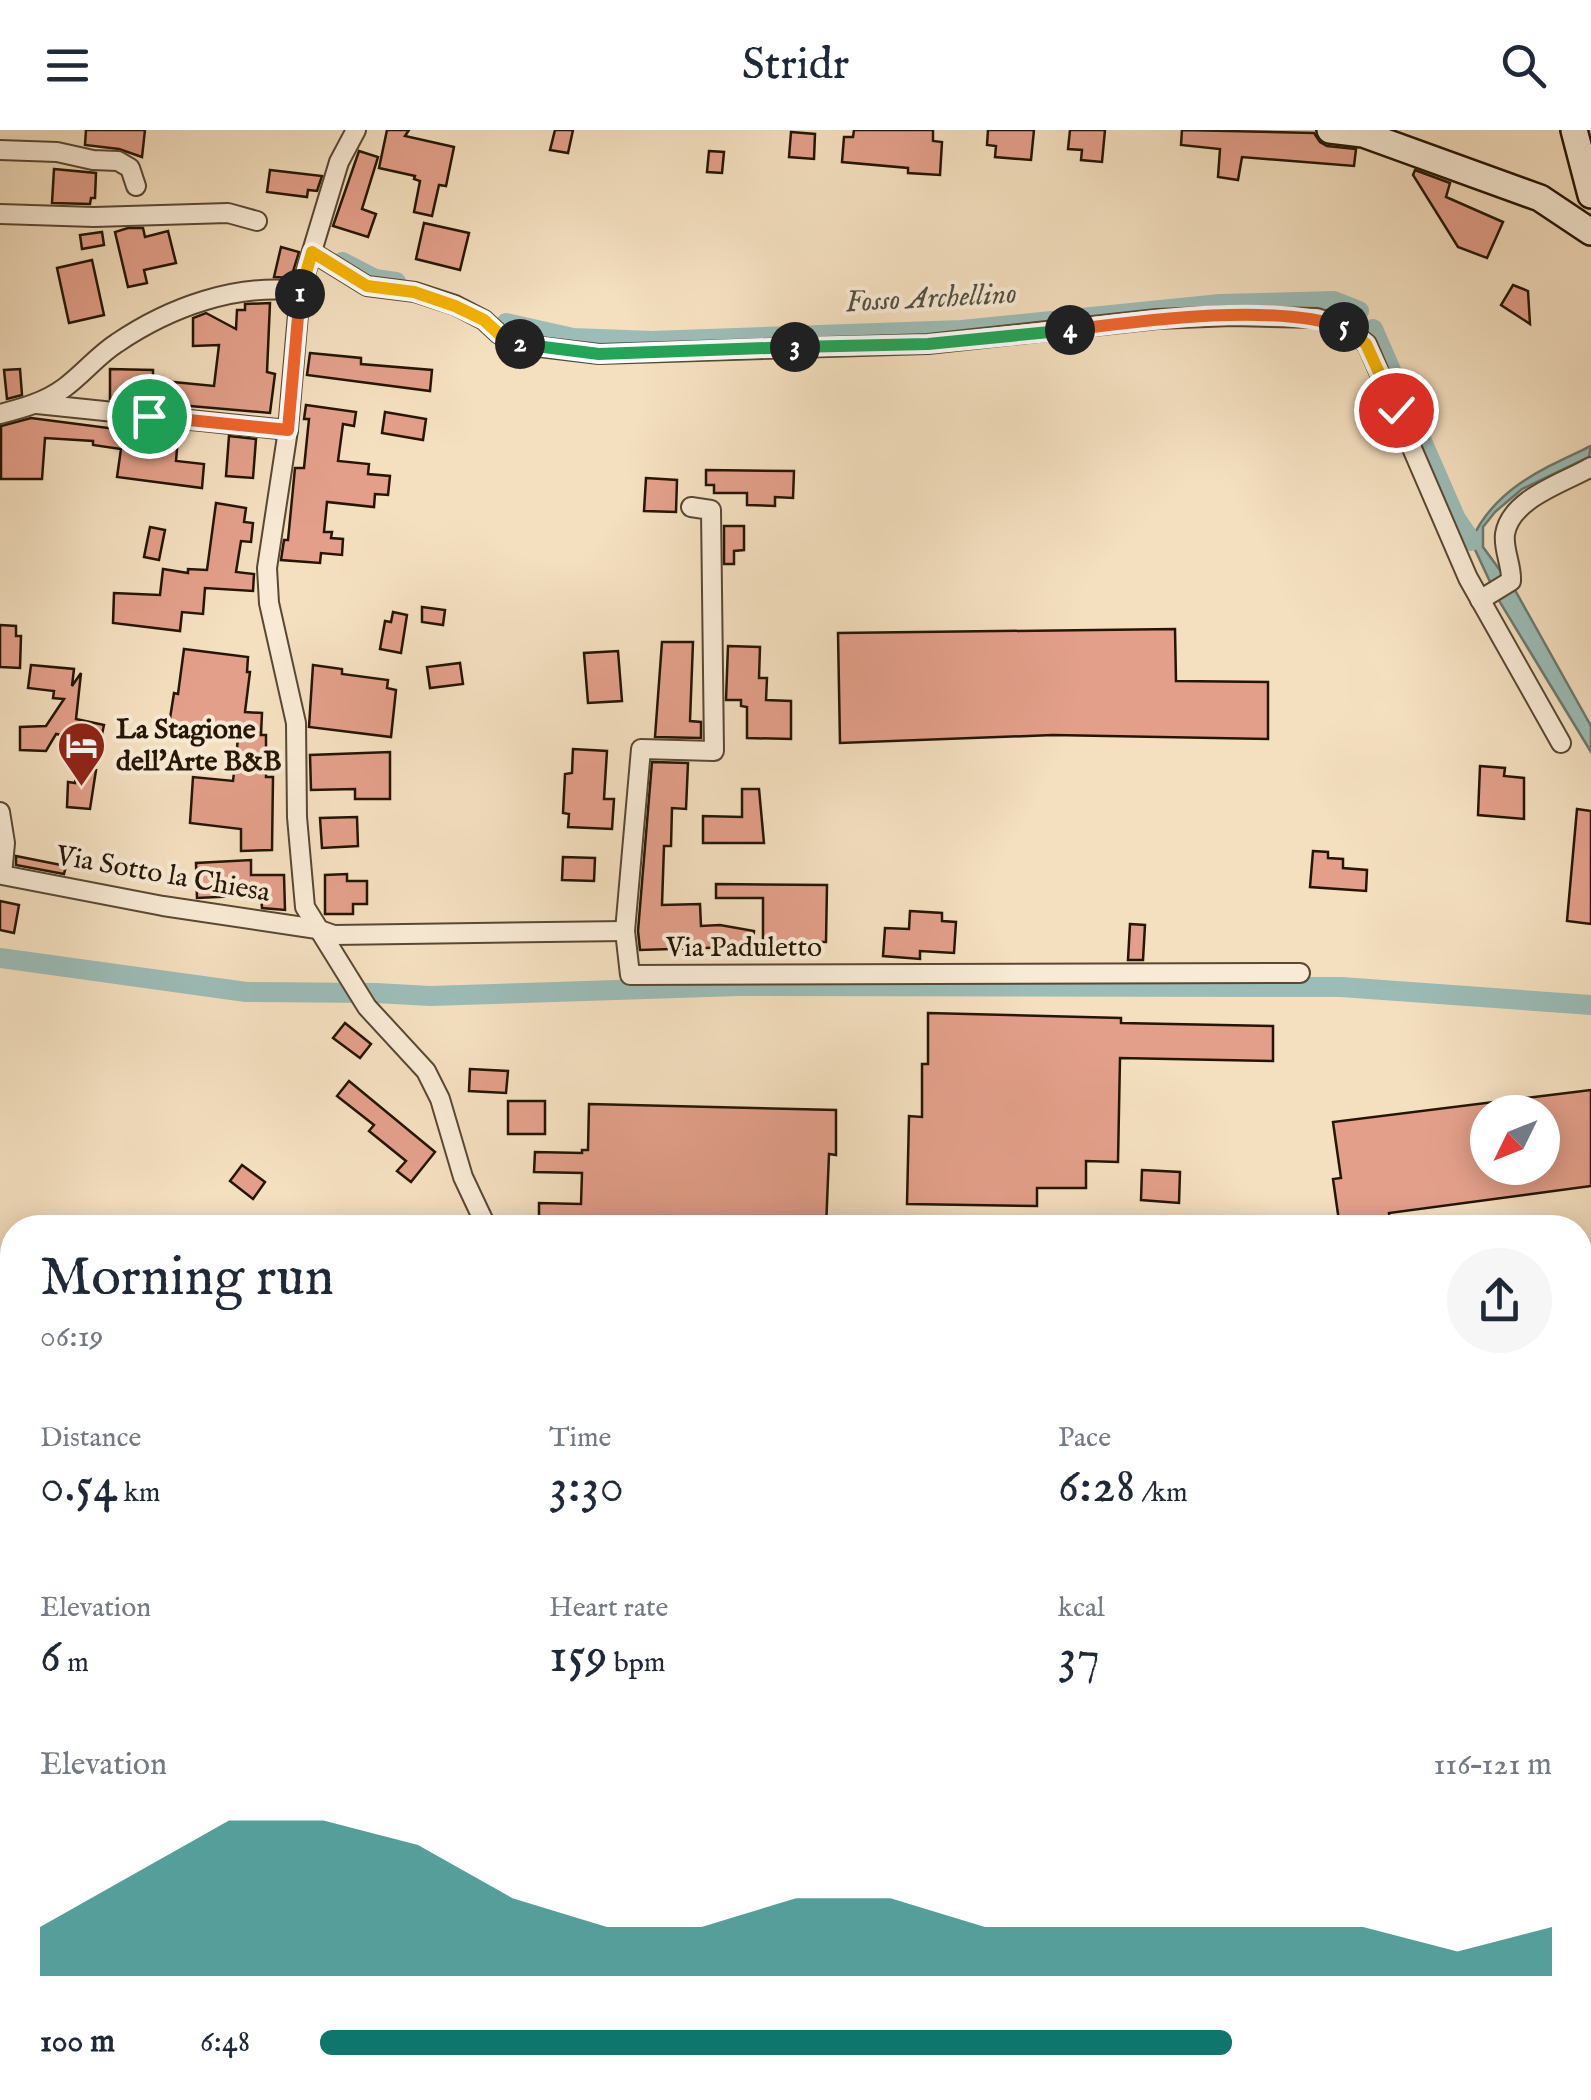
<!DOCTYPE html>
<meta charset="utf-8">
<style>
:root{--surface:#fff;--page:#f6f6f7;--text:#1f2937;--muted:#747a83;--accent:#0f766e}
body{margin:0;font-family:"IM FELL English",serif;background:var(--page);color:var(--text);height:100vh;display:flex;flex-direction:column;font-size:38px;white-space:nowrap}
*{box-sizing:border-box;margin:0}
p{font-size:32px;color:var(--muted)}
.icon{flex:none;width:55px;height:55px;fill:none;stroke:currentColor;stroke-width:2;stroke-linecap:round;stroke-linejoin:round}
.map{position:relative;flex:1;overflow:hidden}
.details{position:absolute;left:0px;top:1085px;width:1592px;height:885px;display:flex;flex-direction:column;background:var(--surface);border-radius:40px 40px 0 0;box-shadow:0 5px 25px #0003}
.details>*{flex:none}
.needle{width:65px;rotate:227deg}
.tools{position:absolute;left:1470px;top:965px;display:grid;gap:20px}
.tools a{display:grid;place-items:center;width:90px;height:90px;border-radius:50%;background:var(--surface);box-shadow:0 5px 25px #0003;font-size:50px}
.pin{position:absolute;display:grid;place-items:center;width:85px;height:85px;color:#fff;margin:-42px;border:5px solid #fff;border-radius:50%;box-shadow:0 2px 10px #0007}
.km{position:absolute;width:50px;height:50px;margin:-25px;border-radius:50%;background:#222;color:#fff;font-size:28px;line-height:50px;text-align:center}
.round{display:grid;place-items:center;flex:none;width:105px;height:105px;border-radius:52px;background:var(--page)}
.headline{display:flex;align-items:center;justify-content:space-between;height:170px;padding:0 40px}
h1{font-size:55px;font-weight:600;line-height:75px}
.metrics{display:grid;grid-template-columns:repeat(3,1fr);gap:15px;height:170px;padding:10px 40px}
.metrics div{display:grid;align-content:center}
.metrics b{font-size:50px;font-weight:600}
.metrics small{font-size:28px;font-weight:400}
.metrics p{font-size:28px}
.chart{height:280px;padding:20px 40px}
.chart p{display:flex;justify-content:space-between}
.chart svg{width:100%;height:180px;margin-top:10px;fill:var(--accent);opacity:.7}
ul{padding:0 40px;list-style:none;font-size:32px}
li{display:grid;grid-template-columns:160px 120px 1fr;align-items:center;height:75px}
li i{height:25px;border-radius:12px;background:var(--accent)}
header{display:flex;justify-content:space-between;align-items:center;height:130px;padding:0 40px;background:var(--surface);font-size:45px;font-weight:600}
.map>svg:first-child{display:block}
.water{fill:#9cbcb7;stroke:#6c7a6f;stroke-width:2.5}
.lines{fill:none;stroke-linecap:round;stroke-linejoin:round}
.canal{stroke:#9cbcb7;stroke-width:20}
.building{fill:#e39f8a;stroke:#251604;stroke-width:2.5;fill-rule:evenodd}
.street-casing{stroke:#594833;stroke-width:22}
.secondary-casing{stroke:#251604;stroke-width:30}
.street{stroke:#f8ead5;stroke-width:18}
.secondary{stroke:#f8ead5;stroke-width:25}
.split-1-casing{stroke:#fff;stroke-width:20}
.split-2-casing{stroke:#fff;stroke-width:20}
.split-3-casing{stroke:#fff;stroke-width:20}
.split-4-casing{stroke:#fff;stroke-width:20}
.split-5-casing{stroke:#fff;stroke-width:20}
.split-6-casing{stroke:#fff;stroke-width:20}
.split-1{stroke:#f0652b;stroke-width:12}
.split-2{stroke:#f5b400;stroke-width:12}
.split-3{stroke:#22a559;stroke-width:12}
.split-4{stroke:#22a559;stroke-width:12}
.split-5{stroke:#f0652b;stroke-width:12}
.split-6{stroke:#f5b400;stroke-width:12}
.labels{text-anchor:middle;dominant-baseline:central;stroke-width:8;stroke-linejoin:round;paint-order:stroke}
.poi-label{font-size:28px;font-weight:bold;fill:#251604;stroke:#f8ead5;text-anchor:start}
.street-label{font-size:28px;fill:#251604;stroke:#f8ead5}
.water-label{font-size:30px;font-style:italic;fill:#4f5043;stroke:#f8ead5}
</style>
<header><svg class="icon" aria-label="menu" viewBox="0 0 24 24"><path d="M4 6h16M4 12h16M4 18h16"/></svg>Stridr<svg class="icon" aria-label="search" viewBox="0 0 24 24"><circle cx="10" cy="10" r="6"/><path d="M15 15l6 6"/></svg></header>
<div class="map">
<svg width="1591" height="1970" viewBox="0 0 1591 1970">
<rect width="100%" height="100%" fill="#f4dfbf"/>
<filter id="stains"><feTurbulence type="fractalNoise" baseFrequency=".002" numOctaves="4"/><feColorMatrix values="0 0 0 0 .2 0 0 0 0 .09 0 0 0 0 .02 0 0 0 .5 -.17"/></filter>
<radialGradient id="worn" r=".72"><stop offset=".6" stop-color="#630" stop-opacity="0"/><stop offset="1" stop-color="#630" stop-opacity=".3"/></radialGradient>
<!-- water -->
<path class="water" d="M1591,316L1589,327L1522,359L1495,382L1483,397V417L1516,462L1591,596V622L1498,469L1471,411C1494,359 1542,339 1591,316Z"/>
<g class="lines">
<!-- canal -->
<g class="canal">
<path d="M342,132L375,149L396,152"/>
<path d="M506,193L573,208L652,211L962,200L1220,174L1334,171L1359,181"/>
<path d="M1373,199L1456,389L1471,411"/>
<path d="M0,828L246,862L376,863L430,866L739,856L1341,857L1591,875"/>
<path d="M1580,1254L1591,1253"/>
</g>
</g>
<!-- building -->
<g class="building">
<path d="M86,0H145L142,27L119,19L85,15Z"/>
<path d="M387,0H409L405,6L454,17L446,56L439,55L432,86L414,82L420,51L414,49L415,46L379,38Z"/>
<path d="M555,0H573L568,23L550,20Z"/>
<path d="M854,0H933V11L942,12L940,45L908,43V38L842,32L844,7H853Z"/>
<path d="M988,0H1034L1031,30L995,27L996,16L987,15Z"/>
<path d="M1070,0H1105L1102,32L1081,30L1082,20L1068,19Z"/>
<path d="M1182,0L1314,3L1320,12L1327,16L1356,19L1354,36L1242,27L1238,50L1218,47L1220,19L1181,15Z"/>
<path d="M791,2L815,4L814,29L789,27Z"/>
<path d="M359,21L378,27L362,79L376,84L368,107L333,96Z"/>
<path d="M709,21L724,22L722,43L707,42Z"/>
<path d="M54,39L96,43L95,68H91L90,74L52,73Z"/>
<path d="M270,40L322,46L317,61L308,60L307,67L267,62Z"/>
<path d="M1415,40L1450,53L1446,67L1503,92L1487,128L1458,117L1413,45Z"/>
<path d="M424,93L469,103L460,140L416,129Z"/>
<path d="M128,98H143L145,107L168,101L176,133L144,140L147,153L128,157L115,102Z"/>
<path d="M102,102L104,115L82,119L80,105Z"/>
<path d="M281,117L299,122L291,148L274,147Z"/>
<path d="M92,130L104,185L69,193L57,138Z"/>
<path d="M1513,155L1528,161L1530,194L1501,175Z"/>
<path d="M270,173L267,242L275,244L270,283L110,269V239L153,240V250L214,256L219,215L193,216V188L206,183L236,199L237,180H245V174Z"/>
<path d="M310,223L361,228V234L432,240L430,261L307,245Z"/>
<path d="M20,239L22,265L7,269L4,240Z"/>
<path d="M306,275L356,282L354,296L343,294L338,331L369,334L368,344L390,346L388,365L375,364L374,377L327,372L324,402H332L331,408L343,409L342,425L321,423L320,433L281,430L284,410H288L295,338H304L309,289H304Z"/>
<path d="M385,282L426,289L423,310L382,303Z"/>
<path d="M31,288L178,307L176,331L204,334L202,358L117,347L121,319L93,315V311L45,308L42,349H1V296Z"/>
<path d="M229,306L256,309L253,348L226,346Z"/>
<path d="M706,340L794,341L793,368L775,367V376L747,375V363H714V355H706Z"/>
<path d="M646,348L677,350L676,382L644,381Z"/>
<path d="M216,373L246,378L244,392L253,393L251,412L241,411L236,442L254,444L253,461L205,458L203,484L182,482L180,501L113,493L114,463L160,465L163,439L188,443V439L207,440Z"/>
<path d="M724,396H744V420L734,421V434H724Z"/>
<path d="M150,397L165,400L159,430L144,427Z"/>
<path d="M422,477L445,480L443,495L422,492Z"/>
<path d="M393,482L407,485L401,523L380,519L385,491L391,492Z"/>
<path d="M0,495L16,496V506H21L20,538L0,537Z"/>
<path d="M1175,499L1176,551L1268,552V609L1053,605L840,613L838,503Z"/>
<path d="M662,512H693L690,591L701,592V608L655,607Z"/>
<path d="M728,516L760,517L759,548H767L766,570L791,571V609L747,608V577L741,576V570H726Z"/>
<path d="M184,519L248,527L247,542H250L245,582L262,583L261,605H266V647H273L272,720L241,721V699L190,693L193,647L233,651L238,609L167,607L174,563L178,564Z"/>
<path d="M618,521L622,571L588,573L584,523Z"/>
<path d="M460,533L463,554L430,558L427,537Z"/>
<path d="M31,535L74,539L72,556L81,543L76,589L104,595L100,613L56,604L46,621L20,620V597L46,596L64,569L53,568L54,561L28,558Z"/>
<path d="M313,535L342,539V544L388,550L387,558L396,560L391,607L309,597Z"/>
<path d="M573,619L607,621L604,669H614L612,699L568,697L569,684L563,683L565,644L572,643Z"/>
<path d="M390,622V669H355V659L311,660L310,625Z"/>
<path d="M652,632L688,633L686,679L672,678L671,716H664L662,775L700,774L701,796L720,795L754,801L752,823L736,821V817L640,820L638,801Z"/>
<path d="M1480,636L1505,638L1504,646L1524,648V689L1478,685Z"/>
<path d="M77,638L96,640L90,679L67,677L68,652L75,653Z"/>
<path d="M742,659H759L764,713H703V686L742,687Z"/>
<path d="M1577,679L1591,681V794L1567,791Z"/>
<path d="M357,687L358,716L322,718L320,688Z"/>
<path d="M1313,721L1328,722V728L1343,729V738L1367,740L1366,761L1310,757Z"/>
<path d="M16,726L66,736L64,744L16,735Z"/>
<path d="M563,727L595,728L594,751L562,750Z"/>
<path d="M251,730V745H284L285,780L262,778L261,765L197,768L196,733Z"/>
<path d="M347,744V751H367V774H353V784H325V745Z"/>
<path d="M716,754L827,755L826,812H812V819L763,815V768H716Z"/>
<path d="M0,771L19,775L14,803L0,800Z"/>
<path d="M910,781L942,783V791L956,792L954,823L920,821V829L883,826L885,798L909,799Z"/>
<path d="M1130,794L1145,795L1143,830H1128Z"/>
<path d="M928,883L1121,888V893L1273,896V931L1120,928L1118,1032L1086,1031V1058H1037V1076L907,1074L909,986L922,987V934H928Z"/>
<path d="M345,893L371,914L360,928L333,908Z"/>
<path d="M470,939L508,941L506,963L469,961Z"/>
<path d="M349,951L435,1022L411,1052L397,1041L406,1031L369,1001L374,995L337,966Z"/>
<path d="M1591,960V1056L1389,1083L1390,1098H1340L1333,1049L1341,1048L1333,992ZM1488,982H1542V1038H1488Z"/>
<rect x="508" y="971" width="37" height="33"/>
<path d="M589,974L836,980V1025L829,1024L826,1098H539V1073L581,1074L582,1043L534,1042L535,1022L582,1023V1020H588Z"/>
<path d="M242,1035L265,1052L253,1069L230,1051Z"/>
<path d="M1142,1040L1180,1042L1179,1073L1141,1070Z"/>
</g>
<g class="lines">
<defs>
<g id="street">
<path d="M356,0L339,32L300,161L288,300L267,438L269,473L296,593L297,687L305,777L367,877L426,941L440,969L463,1047L487,1098"/>
<path d="M0,20L57,22L93,30L118,31L130,38L136,56"/>
<path d="M0,84L94,87L228,83L257,91"/>
<path d="M312,122L367,156L415,162L455,175L484,190L499,204L523,215L599,224L928,214L1157,189L1232,186L1317,188L1345,197L1367,214L1468,448L1561,613"/>
<path d="M37,274L288,300"/>
<path d="M0,284C23,278 45,272 64,258C83,244 98,225 117,213C170,177 237,153 300,161"/>
<path d="M691,377L711,380L714,621L641,619L625,801L630,845L1300,843"/>
<path d="M1480,470L1511,451C1512,435 1503,420 1505,404C1511,368 1564,353 1591,337"/>
<path d="M0,682L5,713L2,745L163,776L317,799L334,805L625,801"/>
<path d="M0,1531L12,1535"/>
<path d="M1580,1735L1591,1736"/>
<path d="M678,1958L690,1970"/>
</g>
<g id="secondary">
<path d="M1330,0L1363,4L1540,68L1591,102"/>
<path d="M1574,0L1591,65"/>
</g>
</defs>
<!-- street casing -->
<use href="#street" class="street-casing"/>
<!-- secondary casing -->
<use href="#secondary" class="secondary-casing"/>
<!-- street -->
<use href="#street" class="street"/>
<!-- secondary -->
<use href="#secondary" class="secondary"/>
</g>
<g class="lines">
<defs>
<path id="split-1" d="M149,286L288,300L300,164"/>
<path id="split-2" d="M300,164L312,122L367,156L414,162L455,176L484,190L499,204L520,214"/>
<path id="split-3" d="M520,214L599,224L795,217"/>
<path id="split-4" d="M795,217L928,214L1070,200"/>
<path id="split-5" d="M1070,200C1147,190 1272,173 1344,197"/>
<path id="split-6" d="M1344,197L1366,214L1396,280"/>
</defs>
<!-- split-1 casing -->
<use href="#split-1" class="split-1-casing"/>
<!-- split-2 casing -->
<use href="#split-2" class="split-2-casing"/>
<!-- split-3 casing -->
<use href="#split-3" class="split-3-casing"/>
<!-- split-4 casing -->
<use href="#split-4" class="split-4-casing"/>
<!-- split-5 casing -->
<use href="#split-5" class="split-5-casing"/>
<!-- split-6 casing -->
<use href="#split-6" class="split-6-casing"/>
<!-- split-1 -->
<use href="#split-1" class="split-1"/>
<!-- split-2 -->
<use href="#split-2" class="split-2"/>
<!-- split-3 -->
<use href="#split-3" class="split-3"/>
<!-- split-4 -->
<use href="#split-4" class="split-4"/>
<!-- split-5 -->
<use href="#split-5" class="split-5"/>
<!-- split-6 -->
<use href="#split-6" class="split-6"/>
</g>
<!-- icons -->
<defs>
<symbol id="hotel-pin" viewBox="-11 -11 22 30"><path d="M0 17L-7.5 6A9.5 9.5 0 1 1 7.5 6Z" fill="#8f2418" stroke="#f8ead5"/><path d="M-6-4.5h1.5V1H6V5H4.5V3h-9V5H-6ZM-4 0a1.8 1.8 0 1 1 3.6 0ZM.5 0V-2.5h3Q6-2.5 6 0Z" fill="#fff"/></symbol>
</defs>
<g fill-rule="evenodd">
<use href="#hotel-pin" x="54" y="588" width="55" height="75"/>
</g>
<g class="labels">
<!-- poi labels -->
<g class="poi-label">
<text x="116" y="600">La Stagione<tspan x="116" dy="32">dell'Arte B&amp;B</tspan></text>
</g>
<!-- street labels -->
<g class="street-label">
<text transform="translate(163 745) rotate(10)">Via Sotto la Chiesa</text>
<text x="744" y="818">Via Paduletto</text>
</g>
<!-- water labels -->
<g class="water-label">
<text transform="translate(931 169) rotate(-3)">Fosso Archellino</text>
</g>
</g>
<rect width="100%" height="100%" filter="url(#stains)"/>
<rect width="100%" height="100%" fill="url(#worn)"/>
</svg>
<div class="tools">
<a><svg class="needle" viewBox="-14 -14 28 28"><path d="M0-13l5 13h-10z" fill="#e53935"/><path d="M0 13l5-13h-10z" fill="#747a83"/></svg></a>
</div>
<div class="pin" style="left:149px;top:286px;background:#1e9e55"><svg class="icon" aria-label="arrive" viewBox="0 0 24 24"><path d="M6 21V4h12l-3 4 3 4H6"/></svg></div>
<div class="pin" style="left:1396px;top:280px;background:#d93025"><svg class="icon" aria-label="check" viewBox="0 0 24 24"><path d="M5 12l5 5 9-10"/></svg></div>
<b class="km" style="left:300px;top:164px">1</b>
<b class="km" style="left:520px;top:214px">2</b>
<b class="km" style="left:795px;top:217px">3</b>
<b class="km" style="left:1070px;top:200px">4</b>
<b class="km" style="left:1344px;top:197px">5</b>
<section class="details">
<div class="headline"><div><h1>Morning run</h1><p>06:19</p></div><a class="round"><svg class="icon" aria-label="share" viewBox="0 0 24 24"><path d="M12 15V3M7 8l5-5 5 5M5 13v7h14v-7"/></svg></a></div>
<div class="metrics">
<div><p>Distance</p><b>0.54<small> km</small></b></div>
<div><p>Time</p><b>3:30</b></div>
<div><p>Pace</p><b>6:28<small> /km</small></b></div>
</div>
<div class="metrics">
<div><p>Elevation</p><b>6<small> m</small></b></div>
<div><p>Heart rate</p><b>159<small> bpm</small></b></div>
<div><p>kcal</p><b>37</b></div>
</div>
<div class="chart"><p><span>Elevation</span>116–121 m</p>
<svg viewBox="0 0 160 44" preserveAspectRatio="none"><path d="M0 44V32L10 19L20 6L30 6L40 12L50 25L60 32L70 32L80 25L90 25L100 32L110 32L120 32L130 32L140 32L150 38L160 32V44z"/></svg>
</div>
<ul>
<li><b>100 m</b>6:48<i style="width:74%"></i></li>
</ul>
</section>
</div>
